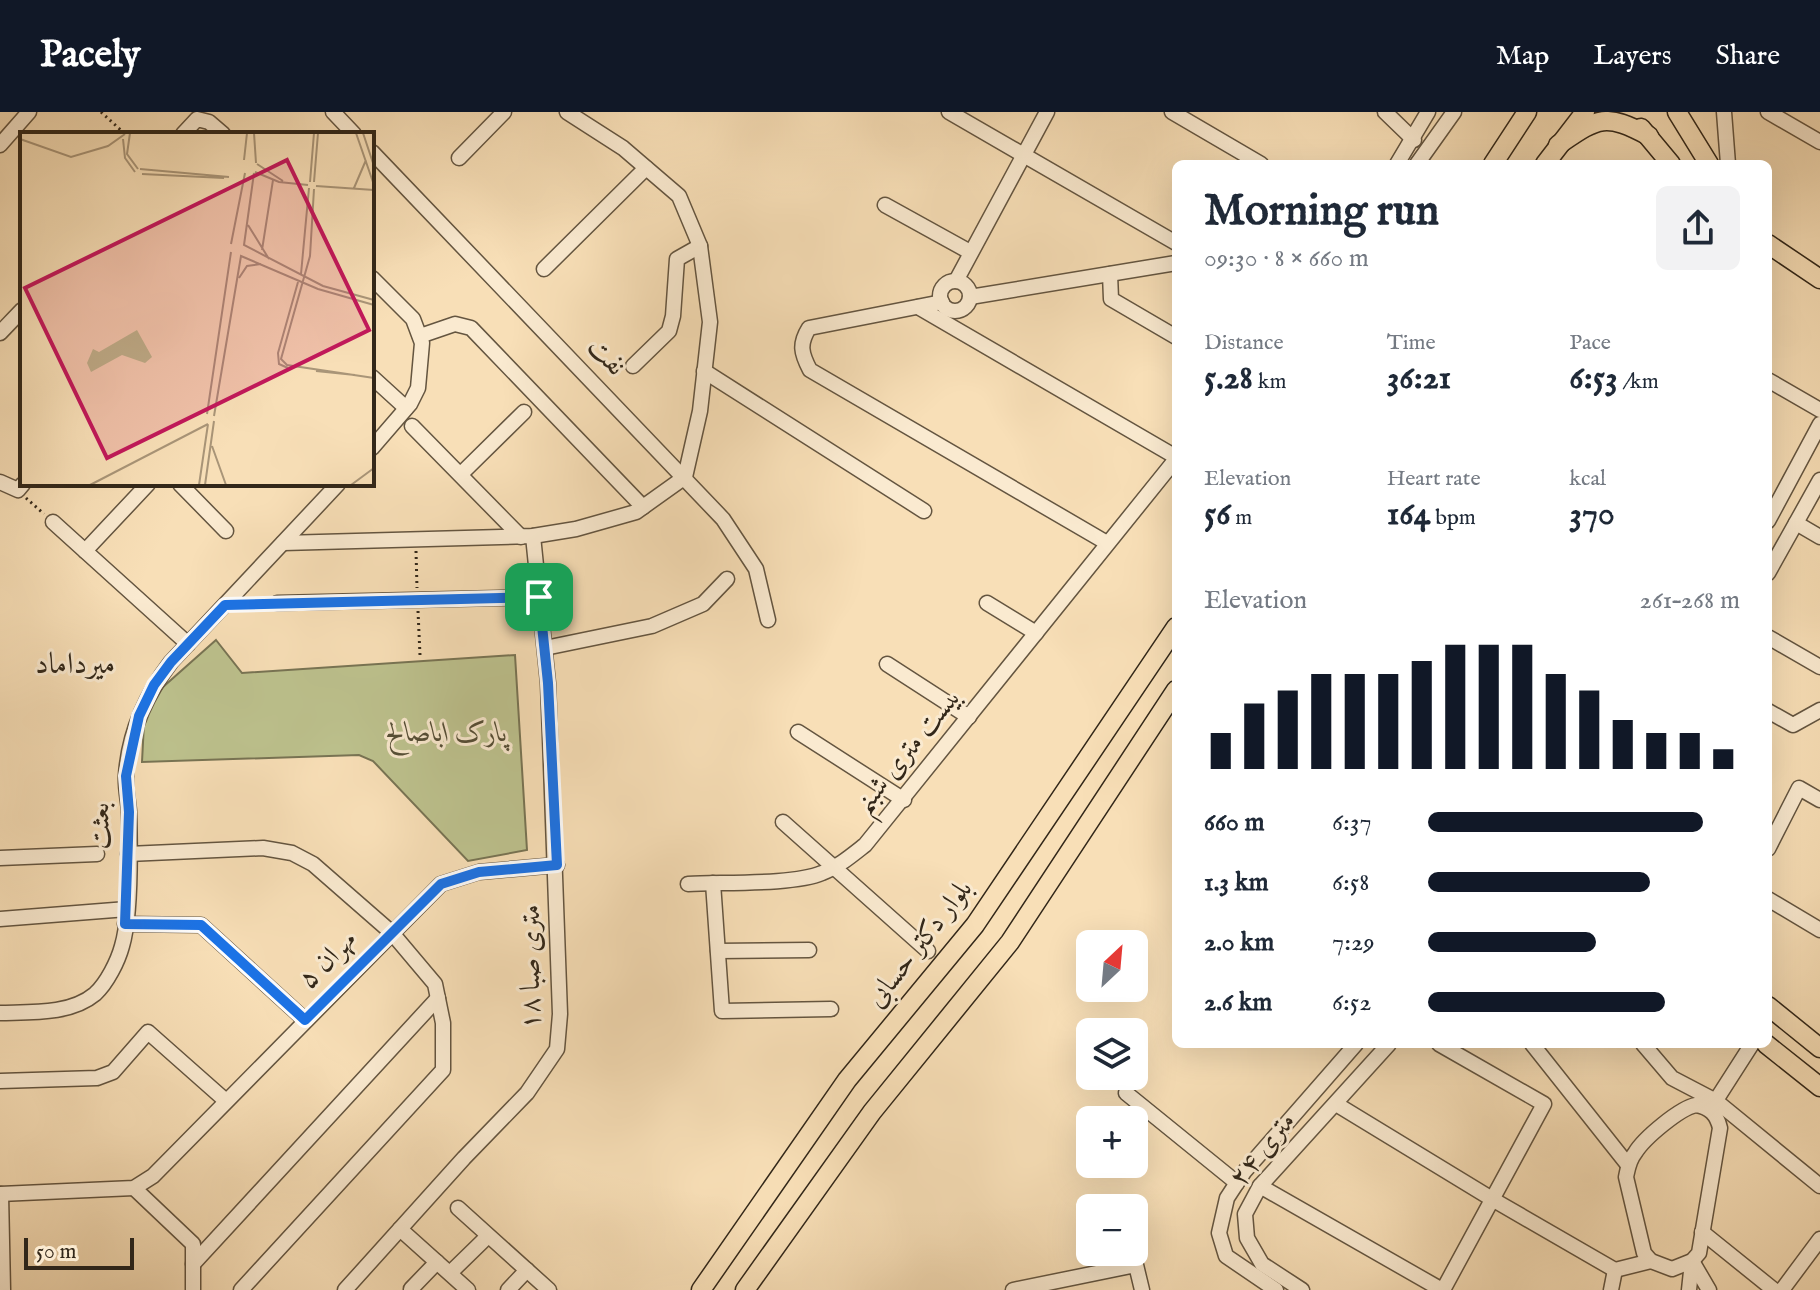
<!DOCTYPE html>
<meta charset="utf-8">
<style>
:root{--surface:#fff;--page:#f2f2f3;--text:#1f2937;--muted:#747a83;--accent:#111827}
body{margin:0;font-family:"IM FELL English",Amiri,serif;background:var(--page);color:var(--text);height:100vh;display:flex;flex-direction:column;font-size:30px;white-space:nowrap}
*{box-sizing:border-box;margin:0}
p{font-size:26px;color:var(--muted)}
.icon{flex:none;width:44px;height:44px;fill:none;stroke:currentColor;stroke-width:2;stroke-linecap:round;stroke-linejoin:round}
.map{position:relative;flex:1;overflow:hidden}
.side{position:absolute;left:1172px;top:48px;width:600px;height:888px;display:flex;flex-direction:column;background:var(--surface);border-radius:12px;box-shadow:0 8px 32px #0002}
.side>*{flex:none}
.needle{width:52px;rotate:26deg}
.controls{position:absolute;left:1076px;top:818px;display:grid;gap:16px}
.controls a{display:grid;place-items:center;width:72px;height:72px;border-radius:12px;background:var(--surface);box-shadow:0 8px 32px #0002;font-size:40px}
.scale{position:absolute;left:24px;bottom:20px;width:110px;box-sizing:border-box;padding-left:8px;border:4px solid #322719;border-top:0;font-size:22px;line-height:28px;white-space:nowrap;color:#322719;-webkit-text-stroke:6px #faead0;paint-order:stroke}
.pin{position:absolute;display:grid;place-items:center;width:68px;height:68px;color:#fff;margin:-34px;border-radius:16px;box-shadow:0 4px 12px #0006}
.round{display:grid;place-items:center;flex:none;width:84px;height:84px;border-radius:12px;background:var(--page)}
.head{display:flex;align-items:center;justify-content:space-between;height:136px;padding:0 32px}
h1{font-size:44px;font-weight:700;line-height:60px}
.metrics{display:grid;grid-template-columns:repeat(3,1fr);gap:12px;height:136px;padding:8px 32px}
.metrics div{display:grid;align-content:center}
.metrics b{font-size:34px;font-weight:700}
.metrics small{font-size:22px;font-weight:400}
.metrics p{font-size:22px}
.chart{height:224px;padding:16px 32px}
.chart p{display:flex;justify-content:space-between}
.chart svg{width:100%;height:144px;margin-top:8px;stroke:var(--accent);stroke-width:6}
ul{padding:0 32px;list-style:none;font-size:26px}
li{display:grid;grid-template-columns:128px 96px 1fr;align-items:center;height:60px}
li i{height:20px;border-radius:10px;background:var(--accent)}
header{display:flex;align-items:center;gap:48px;box-sizing:border-box;height:112px;padding:0 40px;background:var(--accent);color:#fff}
header strong{font-size:38px}
nav{display:flex;gap:44px;margin-inline-start:auto;font-size:28px}
.map>svg:first-child{display:block}
.green{fill:#bdc28e;stroke:#787454;stroke-width:2}
.lines{fill:none;stroke-linecap:round;stroke-linejoin:round}
.minor-casing{stroke:#645540;stroke-width:17}
.major-casing{stroke:#322719;stroke-width:21}
.path{stroke:#322719;stroke-width:3;stroke-dasharray:2 4;stroke-linecap:butt}
.minor{stroke:#faead0;stroke-width:14}
.major{stroke:#f8dfb7;stroke-width:18}
.route-casing{stroke:#fff;stroke-width:16}
.route{stroke:#1a73e8;stroke-width:10}
.labels{text-anchor:middle;dominant-baseline:central;stroke-width:6;stroke-linejoin:round;paint-order:stroke}
.street-label{font-size:28px;fill:#322719;stroke:#faead0}
.park-label{font-size:28px;font-style:italic;fill:#554e36;stroke:#faead0}
.neighbourhood-label{font-size:30px;fill:#322719;stroke:#faead0}
.inset-road{fill:none;stroke:#a99578;stroke-width:2}
.view{fill:#c2185b;fill-opacity:0.15;stroke:#c2185b;stroke-width:4}
.inset-edge{fill:none;stroke:#322719;stroke-width:4}
</style>
<header>
<strong>Pacely</strong>
<nav><a>Map</a><a>Layers</a><a>Share</a></nav>
</header>
<div class="map">
<svg width="1820" height="1178" viewBox="0 0 1820 1178">
<rect width="100%" height="100%" fill="#f8dfb7"/>
<filter id="stains"><feTurbulence type="fractalNoise" baseFrequency=".0025" numOctaves="4"/><feColorMatrix values="0 0 0 0 .2 0 0 0 0 .09 0 0 0 0 .02 0 0 0 .5 -.17"/></filter>
<radialGradient id="worn" r=".72"><stop offset=".6" stop-color="#630" stop-opacity="0"/><stop offset="1" stop-color="#630" stop-opacity=".3"/></radialGradient>
<!-- green -->
<path class="green" d="M216,528L242,561L515,543L527,738L468,749L373,649L359,643L142,650L145,591Z"/>
<g class="lines">
<defs>
<g id="minor">
<path d="M333,0L354,22"/>
<path d="M949,0L1176,131"/>
<path d="M1172,0L1261,52"/>
<path d="M1385,0L1414,28"/>
<path d="M1724,0L1728,52"/>
<path d="M1768,0L1820,30"/>
<path d="M183,22L197,7L209,10L223,22"/>
<path d="M0,33L29,0"/>
<path d="M372,40L723,407L756,457L768,508"/>
<path d="M459,46L504,0"/>
<path d="M1397,52L1428,0"/>
<path d="M1417,52L1454,0"/>
<path d="M885,93L970,140"/>
<path d="M544,157L646,56"/>
<path d="M1110,162L1111,187L1176,225"/>
<path d="M372,166L413,207L422,231L418,276L410,292L372,336"/>
<path d="M956,169L1047,0"/>
<circle cx="955" cy="184" r="15"/>
<path d="M970,185L1176,151"/>
<path d="M942,190L809,216C799,232 801,241 810,258L1107,431"/>
<path d="M918,195L1176,345"/>
<path d="M0,221L22,198"/>
<path d="M420,224L455,212L471,216L643,395"/>
<path d="M633,254L669,219L673,204L677,147L700,134"/>
<path d="M704,259L924,399"/>
<path d="M372,265L406,296"/>
<path d="M1768,268L1820,298"/>
<path d="M412,314L521,425"/>
<path d="M461,362L524,300"/>
<path d="M0,370L18,378L23,372"/>
<path d="M180,372L226,419"/>
<path d="M1768,409L1820,312"/>
<path d="M53,410L188,532"/>
<path d="M1796,411L1820,425"/>
<path d="M283,431L533,424L576,417L636,400L685,365L700,299L710,210L700,134L679,84L623,36L567,0"/>
<path d="M85,439L148,372"/>
<path d="M1768,461L1820,368"/>
<path d="M277,491L539,485"/>
<path d="M987,491L1036,521"/>
<path d="M1768,525L1820,555"/>
<path d="M545,536L652,514L703,492L727,467"/>
<path d="M887,552L969,605"/>
<path d="M1768,599L1793,613L1820,598"/>
<path d="M798,620L904,688"/>
<path d="M783,710L928,839"/>
<path d="M1768,737L1799,676L1820,688"/>
<path d="M128,742L263,736L292,741L313,752L392,821L435,872L443,911V958L241,1178"/>
<path d="M0,746L97,742"/>
<path d="M713,771L722,899L831,897"/>
<path d="M688,772C721,770 794,773 822,761C838,755 851,744 865,733L1176,347"/>
<path d="M1768,787L1820,818"/>
<path d="M0,807L127,797"/>
<path d="M125,812L201,813L305,908"/>
<path d="M718,839L809,838"/>
<path d="M0,901C30,900 70,903 95,882C107,871 118,849 122,834C131,804 130,733 129,699C128,687 125,675 126,663C129,620 146,583 171,550L338,372"/>
<path d="M1439,932L1544,992L1443,1178"/>
<path d="M1532,932L1628,1053"/>
<path d="M1643,932L1672,966L1716,989L1820,1074"/>
<path d="M0,969L97,966L113,960L148,920L226,989"/>
<path d="M1126,981L1237,1071"/>
<path d="M1336,992L1492,1087L1615,1158L1651,1149"/>
<path d="M1696,993C1710,995 1717,1003 1720,1016L1699,1141L1692,1149L1672,1157L1651,1149L1644,1141L1626,1065C1628,1056 1629,1048 1635,1041C1644,1026 1680,996 1696,993Z"/>
<path d="M1711,996L1752,932"/>
<path d="M1260,1074L1442,1178"/>
<path d="M134,1076L193,1132V1178"/>
<path d="M0,1082L134,1076L153,1064L441,772L479,760L557,753"/>
<path d="M1,1082L3,1178"/>
<path d="M458,1096L549,1178"/>
<path d="M400,1117L468,1178"/>
<path d="M1702,1120L1774,1178"/>
<path d="M1692,1149L1709,1178"/>
<path d="M193,1152L438,886"/>
<path d="M450,1161L488,1124"/>
<path d="M411,1177L437,1150"/>
<path d="M345,1178L464,1046L527,981L557,937L560,902L548,571L533,424"/>
<path d="M508,1178L527,1158"/>
<path d="M1013,1178L1136,1153L1142,1178"/>
<path d="M1276,1178L1226,1144L1219,1121L1227,1086L1244,1060L1356,932"/>
<path d="M1302,1178L1262,1152L1247,1126L1245,1102L1260,1074L1389,932"/>
<path d="M1611,1178L1615,1158"/>
<path d="M1689,1178L1692,1150"/>
<path d="M1782,1178L1820,1127"/>
</g>
<g id="major">
<path d="M1677,0L1709,52"/>
<path d="M1641,16L1671,52"/>
<path d="M1558,33C1598,6 1604,0 1649,24"/>
<path d="M1493,52L1527,0"/>
<path d="M1545,52L1585,0"/>
<path d="M1768,132L1820,167"/>
<path d="M1768,894L1820,936"/>
<path d="M1766,932L1820,975"/>
<path d="M701,1178L847,968L975,813L1176,515"/>
<path d="M745,1178L872,1000L1010,830L1176,578"/>
</g>
</defs>
<!-- minor casing -->
<use href="#minor" class="minor-casing"/>
<!-- major casing -->
<use href="#major" class="major-casing"/>
<!-- path -->
<g class="path">
<path d="M101,0L125,22"/>
<path d="M26,386L44,402"/>
<path d="M416,439L417,476"/>
<path d="M245,492H265"/>
<path d="M418,499L420,543"/>
</g>
<!-- minor -->
<use href="#minor" class="minor"/>
<!-- major -->
<use href="#major" class="major"/>
</g>
<g class="lines">
<defs>
<path id="route" d="M539,485L548,571L557,753L479,760L441,772L305,908L201,813L125,812L129,700L126,664L139,604L154,573L171,550L225,493Z"/>
</defs>
<!-- route casing -->
<use href="#route" class="route-casing"/>
<!-- route -->
<use href="#route" class="route"/>
</g>
<g class="labels">
<!-- street labels -->
<g class="street-label">
<text transform="translate(606 245) rotate(46)">نفت</text>
<text transform="translate(908 639) rotate(-51)">بیست متری شبنم</text>
<text transform="translate(101 714) rotate(-91)">بعثت</text>
<text transform="translate(920 832) rotate(-52)">بلوار دکتر حسابی</text>
<text transform="translate(328 848) rotate(-45)">مهران ۵</text>
<text transform="translate(531 855) rotate(-90)">متری صبا ۱۸</text>
<text transform="translate(1263 1038) rotate(-51)">۲۴ متری</text>
</g>
<!-- park labels -->
<g class="park-label">
<text x="447" y="621">پارک اباصالح</text>
</g>
<!-- neighbourhood labels -->
<g class="neighbourhood-label">
<text x="75" y="553">میرداماد</text>
</g>
</g>
<!-- overview -->
<g transform="translate(20 20)">
<rect width="354" height="354" fill="#f8dfb7"/>
<path d="M117,198L132,225L125,231L102,223L71,240L67,231L73,217L79,220Z" fill="#bdc28e"/>
<path class="inset-road" d="M110,1L107,22L118,37M234,1L236,31M336,1L354,53M343,1L354,34M0,7L51,25L88,14L105,2M103,7L105,26L115,40M224,28L227,1M237,32L263,49M120,37L209,45M235,40L259,50L288,53M234,41L224,113L303,154L354,168M122,42L204,46M290,50L294,1M294,50L298,1M296,54L354,58M334,56L346,28M294,57L290,124L261,227L267,233L354,246M228,93L249,127M211,112L225,41M242,118L253,48M281,142L289,56M219,146L227,134L241,132M268,236L259,232L258,221L278,150M296,239L335,243M187,282L211,120M194,284L221,124L298,157L354,173M192,314L206,353M70,353L188,292M179,353L188,292M185,353L194,289M331,353L354,336"/>
<path class="view" d="M267,28L349,198L87,326L5,156Z"/>
<rect width="354" height="354" class="inset-edge"/>
</g>
<rect width="100%" height="100%" filter="url(#stains)"/>
<rect width="100%" height="100%" fill="url(#worn)"/>
</svg>
<div class="controls">
<a><svg class="needle" viewBox="-14 -14 28 28"><path d="M0-13l5 13h-10z" fill="#e53935"/><path d="M0 13l5-13h-10z" fill="#747a83"/></svg></a>
<a><svg class="icon" aria-label="layers" viewBox="0 0 24 24"><path d="M12 4l9 5-9 5-9-5zM3 14l9 5 9-5"/></svg></a>
<a>+</a>
<a>−</a>
</div>
<div class="scale">50 m</div>
<div class="pin" style="left:539px;top:485px;background:#1e9e55"><svg class="icon" aria-label="arrive" viewBox="0 0 24 24"><path d="M6 21V4h12l-3 4 3 4H6"/></svg></div>
<section class="side">
<div class="head"><div><h1>Morning run</h1><p>09:30 · 8 × 660 m</p></div><a class="round"><svg class="icon" aria-label="share" viewBox="0 0 24 24"><path d="M12 15V3M7 8l5-5 5 5M5 13v7h14v-7"/></svg></a></div>
<div class="metrics">
<div><p>Distance</p><b>5.28<small> km</small></b></div>
<div><p>Time</p><b>36:21</b></div>
<div><p>Pace</p><b>6:53<small> /km</small></b></div>
</div>
<div class="metrics">
<div><p>Elevation</p><b>56<small> m</small></b></div>
<div><p>Heart rate</p><b>164<small> bpm</small></b></div>
<div><p>kcal</p><b>370</b></div>
</div>
<div class="chart"><p><span>Elevation</span>261–268 m</p>
<svg viewBox="0 0 160 44" preserveAspectRatio="none"><path d="M5 44V33M15 44V24M25 44V20M35 44V15M45 44V15M55 44V15M65 44V11M75 44V6M85 44V6M95 44V6M105 44V15M115 44V20M125 44V29M135 44V33M145 44V33M155 44V38"/></svg>
</div>
<ul>
<li><b>660 m</b>6:37<i style="width:88%"></i></li>
<li><b>1.3 km</b>6:58<i style="width:71%"></i></li>
<li><b>2.0 km</b>7:29<i style="width:54%"></i></li>
<li><b>2.6 km</b>6:52<i style="width:76%"></i></li>
</ul>
</section>
</div>
